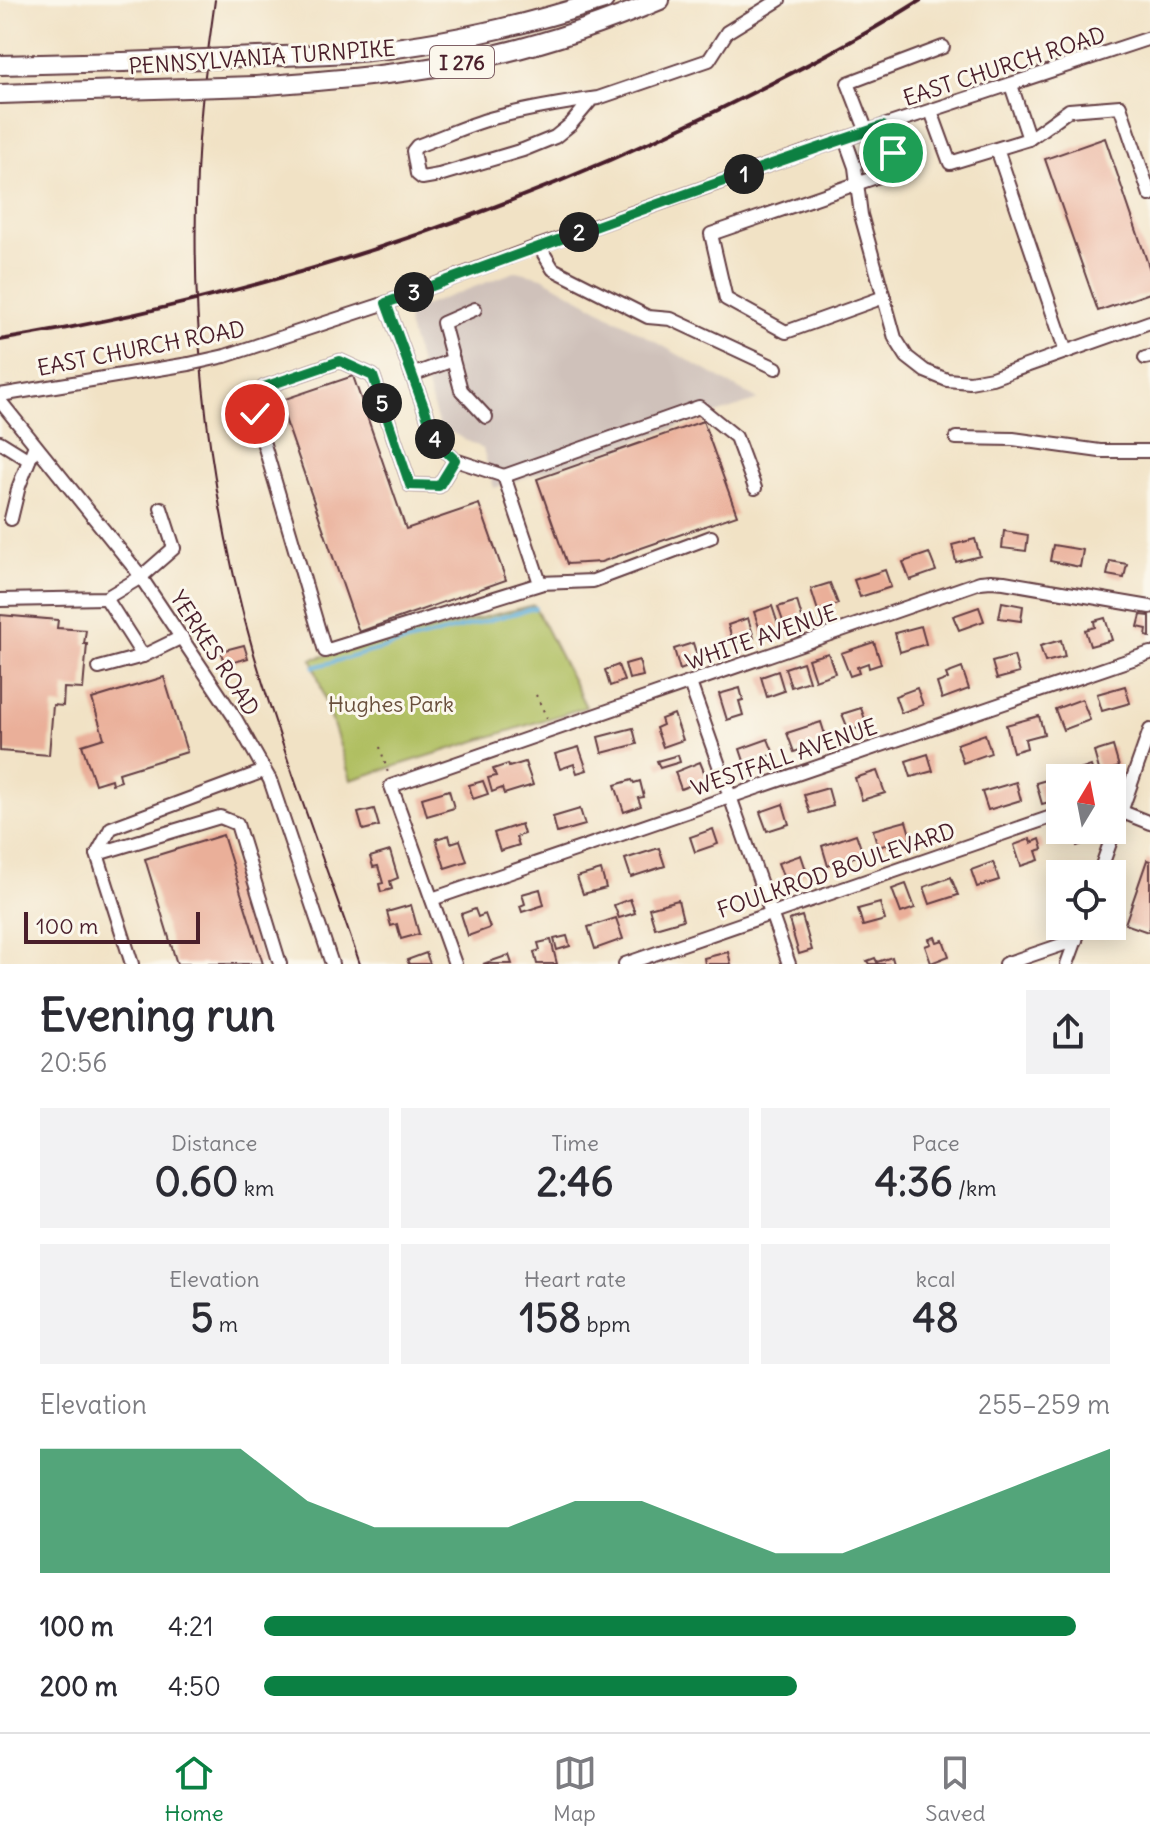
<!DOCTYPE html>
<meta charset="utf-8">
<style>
:root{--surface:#fff;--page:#f2f2f3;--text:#2b2b33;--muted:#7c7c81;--line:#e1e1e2;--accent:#0b8043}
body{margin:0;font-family:Delius,sans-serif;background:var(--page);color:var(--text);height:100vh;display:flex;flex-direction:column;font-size:30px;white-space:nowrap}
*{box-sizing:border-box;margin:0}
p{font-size:26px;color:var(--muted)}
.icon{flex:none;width:44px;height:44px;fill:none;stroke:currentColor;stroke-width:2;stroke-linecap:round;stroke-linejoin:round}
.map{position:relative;height:964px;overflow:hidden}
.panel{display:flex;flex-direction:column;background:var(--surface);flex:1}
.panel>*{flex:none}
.needle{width:52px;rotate:10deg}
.buttons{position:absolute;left:1046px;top:764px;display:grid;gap:16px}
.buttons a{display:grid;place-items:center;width:80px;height:80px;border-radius:0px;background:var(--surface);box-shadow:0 4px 20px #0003;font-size:40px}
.scale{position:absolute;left:24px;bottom:20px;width:176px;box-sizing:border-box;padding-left:8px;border:4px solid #4a1f2b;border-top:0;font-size:22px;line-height:28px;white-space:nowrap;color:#4a1f2b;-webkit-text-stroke:6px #fbf7ec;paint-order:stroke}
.pin{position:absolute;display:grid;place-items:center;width:68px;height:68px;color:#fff;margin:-34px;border:4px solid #fff;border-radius:50%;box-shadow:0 2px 8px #0007}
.km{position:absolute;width:40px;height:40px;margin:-20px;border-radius:50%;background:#222;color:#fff;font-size:22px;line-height:40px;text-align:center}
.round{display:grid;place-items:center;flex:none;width:84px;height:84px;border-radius:0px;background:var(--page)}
.summary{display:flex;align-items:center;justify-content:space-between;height:136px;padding:0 40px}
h1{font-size:44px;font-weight:800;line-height:60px}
.figures{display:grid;grid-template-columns:repeat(3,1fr);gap:12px;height:136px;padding:8px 40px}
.figures div{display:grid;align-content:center;border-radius:0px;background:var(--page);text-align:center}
.figures b{font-size:40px;font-weight:800}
.figures small{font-size:22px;font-weight:400}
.figures p{font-size:22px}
.chart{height:224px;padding:16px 40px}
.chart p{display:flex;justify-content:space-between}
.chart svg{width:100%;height:144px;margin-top:8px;fill:var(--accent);opacity:.7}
ul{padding:0 40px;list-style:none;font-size:26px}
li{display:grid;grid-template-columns:128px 96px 1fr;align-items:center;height:60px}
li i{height:20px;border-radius:10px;background:var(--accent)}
.menu{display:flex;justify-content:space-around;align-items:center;height:112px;border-top:2px solid var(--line);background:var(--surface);font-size:22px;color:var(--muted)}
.menu a{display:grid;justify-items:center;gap:4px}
.menu .selected{color:var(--accent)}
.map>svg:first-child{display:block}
.industrial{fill:#cfc1ba}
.green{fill:#b0bf62;stroke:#7d6f46;stroke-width:2}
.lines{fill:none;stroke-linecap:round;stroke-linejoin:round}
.stream{stroke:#61afdb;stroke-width:4}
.building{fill:#eaaf99}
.minor-casing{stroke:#633c42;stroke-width:16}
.highway-casing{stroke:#633c42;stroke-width:22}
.path{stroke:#633c42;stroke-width:2;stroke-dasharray:2 6;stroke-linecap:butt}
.minor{stroke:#fff;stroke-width:12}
.highway{stroke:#fff;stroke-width:18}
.tram{stroke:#4a1f2b;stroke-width:2}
.rail{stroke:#4a1f2b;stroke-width:4}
.minor-bridge-casing{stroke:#633c42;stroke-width:16;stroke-linecap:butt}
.highway-bridge-casing{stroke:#633c42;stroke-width:22;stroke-linecap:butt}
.minor-bridge{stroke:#fff;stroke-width:12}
.highway-bridge{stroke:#fff;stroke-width:18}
.route-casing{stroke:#fff;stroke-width:16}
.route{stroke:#0b8043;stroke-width:10}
.labels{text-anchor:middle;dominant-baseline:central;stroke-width:6;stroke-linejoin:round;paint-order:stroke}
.shield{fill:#fbf7ec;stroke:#7f6065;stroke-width:2}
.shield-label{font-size:20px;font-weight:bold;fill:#4a1f2b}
.street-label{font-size:22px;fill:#4a1f2b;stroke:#fbf7ec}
.park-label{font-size:22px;fill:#694f3c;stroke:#fbf7ec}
</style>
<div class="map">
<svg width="1150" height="964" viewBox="0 0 1150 964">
<rect width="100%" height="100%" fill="#fbf7ec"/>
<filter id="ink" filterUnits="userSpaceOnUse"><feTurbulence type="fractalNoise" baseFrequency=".0125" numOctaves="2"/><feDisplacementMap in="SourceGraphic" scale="16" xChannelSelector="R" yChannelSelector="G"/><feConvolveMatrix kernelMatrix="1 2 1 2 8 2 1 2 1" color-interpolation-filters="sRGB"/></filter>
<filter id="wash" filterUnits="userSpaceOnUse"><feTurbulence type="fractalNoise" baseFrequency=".006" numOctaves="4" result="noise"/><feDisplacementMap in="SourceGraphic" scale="32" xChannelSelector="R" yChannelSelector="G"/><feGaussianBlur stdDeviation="1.8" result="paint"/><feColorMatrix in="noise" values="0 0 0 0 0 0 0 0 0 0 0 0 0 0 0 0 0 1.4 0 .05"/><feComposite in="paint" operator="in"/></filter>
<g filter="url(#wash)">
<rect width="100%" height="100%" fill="#f1e2c5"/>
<!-- industrial -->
<path class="industrial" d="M517,271L542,277L758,400L494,488L483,449L439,426L407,322L410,311Z"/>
<!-- green -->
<path class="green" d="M534,605L586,707L351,780L312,659Z"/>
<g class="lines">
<!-- stream -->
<path class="stream" d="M314,667L535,608"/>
</g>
<g id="blocks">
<!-- building -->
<g class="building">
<path d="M1105,138L1150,270V293L1098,311L1045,159Z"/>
<path d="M353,376L406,529L479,504L506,580L359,632L279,401Z"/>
<path d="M703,421L737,515L601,562L567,564L537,479Z"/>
<path d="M1004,531L1028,535L1026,551L1002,548Z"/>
<path d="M975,539L980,556L956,562L952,545Z"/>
<path d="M1053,545L1083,550L1080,567L1050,561Z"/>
<path d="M929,553L936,571L910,580L903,562Z"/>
<path d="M1110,561L1127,564L1124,578L1107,575Z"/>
<path d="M885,570L891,587L860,597L854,580Z"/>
<path d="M830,583L838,604L818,611L811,589Z"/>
<path d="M797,601L803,621L785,627L778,607Z"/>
<path d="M1002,602L1023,606L1021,621L999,618Z"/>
<path d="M772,606L780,630L762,636L754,612Z"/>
<path d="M979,607L984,621L959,630L953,616Z"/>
<path d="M0,615L58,620L57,628L86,630L84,644H87L83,689L64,688L63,706L53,705L49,755L0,751Z"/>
<path d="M1141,615L1150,616V637L1146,636L1147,629L1138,627Z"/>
<path d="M748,618L754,638L734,645L728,625Z"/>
<path d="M1105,618L1112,640L1090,646L1085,630L1095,627L1094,621Z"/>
<path d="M921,626L926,644L900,652L895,633Z"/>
<path d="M1061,640L1065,657L1045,662L1040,646Z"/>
<path d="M874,642L881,664L869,668L868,663L857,667L859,673L850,676L841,653Z"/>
<path d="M693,643L698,659L691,661L693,665L680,670L674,649Z"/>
<path d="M244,645L248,658L224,665L221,651Z"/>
<path d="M828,653L835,673L815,680L808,659Z"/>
<path d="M1014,656L1019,673L997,679L992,662Z"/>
<path d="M639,660L643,676L629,679L625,664Z"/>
<path d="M803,662L809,681L791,687L785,668Z"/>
<path d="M618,665L624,681L610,686L605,670Z"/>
<path d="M962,668L969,689L942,699L937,683L948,679L946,674Z"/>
<path d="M778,671L784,691L767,697L761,677Z"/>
<path d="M164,677L187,752L119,773L121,781L112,784L111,779L95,784L82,745L104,738L92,699Z"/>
<path d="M1125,686L1130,703L1102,711L1097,694Z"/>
<path d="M740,688L743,700L739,701L743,715L727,720L719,694Z"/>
<path d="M917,688L923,705L901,713L895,696Z"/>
<path d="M1082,699L1090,720L1063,730L1055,709Z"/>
<path d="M861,708L867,725L849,731L842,714Z"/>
<path d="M674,714L683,740L663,747L656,728L663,725L661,719Z"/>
<path d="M1039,716L1044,734L1025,739L1027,748L1013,752L1006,725Z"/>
<path d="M821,722L827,741L794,752L787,733Z"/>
<path d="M633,728L637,744L602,753L598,737Z"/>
<path d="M985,734L991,753L963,763L957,744Z"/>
<path d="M768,739L774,754L745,764L740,749Z"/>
<path d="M1113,746L1119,767L1100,773L1094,752Z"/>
<path d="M579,747L587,770L577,773L574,764L560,769L555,754Z"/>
<path d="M928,754L933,771L911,777L906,761Z"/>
<path d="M678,755L680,762L660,768L657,761Z"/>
<path d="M525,762L533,785L504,794L502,788L492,792L488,778L496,776L493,769L508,764L509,767Z"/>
<path d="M700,762L707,779L681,789L675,772Z"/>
<path d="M1091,766L1095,778H1079L1077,771Z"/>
<path d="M877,771L885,793L862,800L855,778Z"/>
<path d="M1050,779L1056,800L1042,804L1036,783Z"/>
<path d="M632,780L634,783L640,781L644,797L638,798L641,806L624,812L615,785Z"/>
<path d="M483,781L488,794L473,799L469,785Z"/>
<path d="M1016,782L1021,800L988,810L982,792Z"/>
<path d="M828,788L833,806L810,813L804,795Z"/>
<path d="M449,790L454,808L427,816L422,798Z"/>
<path d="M783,804L789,824L767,831L760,812Z"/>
<path d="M374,809L379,826L363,830L358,813Z"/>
<path d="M580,809L585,825L557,833L553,817Z"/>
<path d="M906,821L911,838L878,847L873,830Z"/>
<path d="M521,824L524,834L516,837L519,845L500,851L494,833Z"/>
<path d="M713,829L718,844L695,852L690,837Z"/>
<path d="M1072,830H1087L1091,841L1077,846Z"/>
<path d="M856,834L863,854L828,866L822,846Z"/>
<path d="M223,835L263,964H177L145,859Z"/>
<path d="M449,835L451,843L460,840L467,861L445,868L436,839Z"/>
<path d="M1030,839L1031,843L1040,839L1043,849L1036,851L1039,860L1021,866L1014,845Z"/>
<path d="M659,848L665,866L631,877L625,859Z"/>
<path d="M390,851L398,878L390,881L392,889L381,892L379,884L383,883L378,866L373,867L370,857Z"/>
<path d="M801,855L807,873L785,881L778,863Z"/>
<path d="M1147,860L1150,861V926L1148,932L1125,924Z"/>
<path d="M993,862L999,880L977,887L971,870Z"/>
<path d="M601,870L606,888L583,894L577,877Z"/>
<path d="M951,877L958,895L930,904L924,887Z"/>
<path d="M906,884L915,908L901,913L892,889Z"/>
<path d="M540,889L544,905L522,912L520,906L525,904L522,894Z"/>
<path d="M630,899L635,913L619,918L614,905Z"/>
<path d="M678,900L683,920L655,928L649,908Z"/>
<path d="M880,903L885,920L863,926L858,909Z"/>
<path d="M411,905L419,934L401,939L397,924L391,926L387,912Z"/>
<path d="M475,909L478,917L485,914L490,928L468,936L461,914Z"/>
<path d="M802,916L812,950L799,954L789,920Z"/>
<path d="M616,918L623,939L595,949L588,927Z"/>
<path d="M567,936L570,946L557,950L554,939Z"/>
<path d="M935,937L937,942L943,940L949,956L931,963L925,946L931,944L929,939Z"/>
<path d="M551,940L557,964H537L534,952L540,950L538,943Z"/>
<path d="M728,952L731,964H705L704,958Z"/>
<path d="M426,953L430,964H409L407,960Z"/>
<path d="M509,955L512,964H483Z"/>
<path d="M892,957L894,964H869L867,961L875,958L877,962Z"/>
</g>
</g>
</g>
<g filter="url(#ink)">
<use href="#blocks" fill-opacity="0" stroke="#633c42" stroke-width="2"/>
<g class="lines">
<defs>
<g id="minor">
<path d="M592,99L571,124L555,137L523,150L439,175L422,178L417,174L413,151L417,146C442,137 467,125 493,118C527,109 563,103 598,98L709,60L727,32L779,0"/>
<path d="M931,111L950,163L1029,139L1011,85"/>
<path d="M883,126C890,145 899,157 885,174L711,234L726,299L786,332L884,297"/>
<path d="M867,132L848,83L943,47"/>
<path d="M845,139L855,167L861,215L895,338L907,357L925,371L947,380L970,382L992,378L1150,322"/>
<path d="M1029,139L1069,110L1120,106L1150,195"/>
<path d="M997,149L1066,352"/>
<path d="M539,246L553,269L648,317L671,319L776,368"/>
<path d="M386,303L437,443L455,460L504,476"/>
<path d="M475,309L443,323L461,390L486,417"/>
<path d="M225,356L386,303L539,246L814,149L1150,38"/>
<path d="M1145,358L1150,357"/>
<path d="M412,375L453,360"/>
<path d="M0,395L189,364"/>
<path d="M0,401L136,570L235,718L270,780L332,964"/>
<path d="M956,438L1013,439L1100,451H1150"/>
<path d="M0,442L29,460"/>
<path d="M455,460L439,486L410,485L373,376L340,361L264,387L255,414L325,651L543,583"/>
<path d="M11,519L19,486L35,445"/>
<path d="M711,537L593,581L540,583L504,476L699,407L736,437L755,488"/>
<path d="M106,598L143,656L182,637"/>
<path d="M0,600L106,598L141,577L174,548L161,508"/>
<path d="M99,668L143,656"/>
<path d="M690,683L789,964"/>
<path d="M1120,811L1150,823"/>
<path d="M97,854L111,828L264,771"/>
<path d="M1099,874L1150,730"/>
<path d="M432,899L1150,653"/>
<path d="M132,964L97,854L220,817L237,824L280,964"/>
<path d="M455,964L391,786L980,582L991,581L1004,582L1150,607"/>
<path d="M625,964L1060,814"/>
<path d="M1005,964L1076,940"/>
<path d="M1067,964L1081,926"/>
</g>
<g id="highway">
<path d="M258,57C295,55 333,55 369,51C449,43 528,24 604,0"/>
<path d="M0,65L123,62"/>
<path d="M255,86C336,80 418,74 498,54C553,41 608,22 660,0"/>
<path d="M0,94L121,90"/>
</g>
</defs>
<!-- minor casing -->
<use href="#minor" class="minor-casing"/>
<!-- highway casing -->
<use href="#highway" class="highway-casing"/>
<!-- path -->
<g class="path">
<path d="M536,695L547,718"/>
<path d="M380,747L388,773"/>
</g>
<!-- minor -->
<use href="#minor" class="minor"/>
<!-- highway -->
<use href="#highway" class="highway"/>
<!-- tram -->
<path class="tram" d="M215,0C210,38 204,76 201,114C185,292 205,483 254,654C285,759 324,861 360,964"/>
<!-- rail -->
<path class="rail" d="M0,340C250,299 491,221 718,110C787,76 856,41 921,0"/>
<defs>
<path id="minor-bridge" d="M189,364L225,356"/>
<g id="highway-bridge">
<path d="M123,62L258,57"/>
<path d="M121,90L255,86"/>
</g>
</defs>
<!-- minor-bridge casing -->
<use href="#minor-bridge" class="minor-bridge-casing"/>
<!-- highway-bridge casing -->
<use href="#highway-bridge" class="highway-bridge-casing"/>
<!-- minor-bridge -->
<use href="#minor-bridge" class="minor-bridge"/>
<!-- highway-bridge -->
<use href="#highway-bridge" class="highway-bridge"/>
</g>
</g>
<g class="lines" filter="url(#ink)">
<defs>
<path id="route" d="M255,414L264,387L340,361L373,376L410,485L439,486L455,460L437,443L386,303C551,242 716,182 883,126L893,153"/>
</defs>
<!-- route casing -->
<use href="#route" class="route-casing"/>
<!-- route -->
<use href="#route" class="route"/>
</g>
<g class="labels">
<!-- shield labels -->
<rect class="shield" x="430" y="46" width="64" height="32" rx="6"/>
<g class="shield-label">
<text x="462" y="62">I 276</text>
</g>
<!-- street labels -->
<g class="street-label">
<text transform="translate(262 57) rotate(-4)">PENNSYLVANIA TURNPIKE</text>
<text transform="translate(1004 66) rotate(-18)">EAST CHURCH ROAD</text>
<text transform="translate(141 348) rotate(-11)">EAST CHURCH ROAD</text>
<text transform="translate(761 637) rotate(-19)">WHITE AVENUE</text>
<text transform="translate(215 653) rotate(57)">YERKES ROAD</text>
<text transform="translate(784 757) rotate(-19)">WESTFALL AVENUE</text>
<text transform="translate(836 870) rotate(-19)">FOULKROD BOULEVARD</text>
</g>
<!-- park labels -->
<g class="park-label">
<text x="391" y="704">Hughes Park</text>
</g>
</g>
</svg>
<div class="buttons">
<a><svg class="needle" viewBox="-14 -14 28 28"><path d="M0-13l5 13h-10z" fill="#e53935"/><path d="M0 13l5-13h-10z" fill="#7c7c81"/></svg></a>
<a><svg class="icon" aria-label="locate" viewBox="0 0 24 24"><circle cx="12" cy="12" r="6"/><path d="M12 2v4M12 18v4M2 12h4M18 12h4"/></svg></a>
</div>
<div class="scale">100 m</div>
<div class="pin" style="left:893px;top:153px;background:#1e9e55"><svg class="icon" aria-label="arrive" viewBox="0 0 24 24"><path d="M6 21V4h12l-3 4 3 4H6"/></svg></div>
<div class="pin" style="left:255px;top:414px;background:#d93025"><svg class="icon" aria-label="check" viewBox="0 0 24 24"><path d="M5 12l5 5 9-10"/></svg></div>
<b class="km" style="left:744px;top:174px">1</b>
<b class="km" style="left:579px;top:232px">2</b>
<b class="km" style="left:414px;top:292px">3</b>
<b class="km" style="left:435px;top:439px">4</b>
<b class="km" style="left:382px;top:403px">5</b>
</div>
<section class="panel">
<div class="summary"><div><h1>Evening run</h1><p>20:56</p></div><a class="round"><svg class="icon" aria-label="share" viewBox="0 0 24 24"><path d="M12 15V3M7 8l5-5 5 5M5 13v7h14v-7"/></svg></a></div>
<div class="figures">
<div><p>Distance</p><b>0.60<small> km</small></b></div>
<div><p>Time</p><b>2:46</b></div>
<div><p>Pace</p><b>4:36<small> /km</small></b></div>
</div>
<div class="figures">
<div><p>Elevation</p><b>5<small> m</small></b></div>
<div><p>Heart rate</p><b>158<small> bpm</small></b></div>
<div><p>kcal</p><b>48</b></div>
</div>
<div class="chart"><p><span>Elevation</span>255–259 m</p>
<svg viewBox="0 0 160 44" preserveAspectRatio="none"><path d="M0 44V6L10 6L20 6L30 6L40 22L50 30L60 30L70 30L80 22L90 22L100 30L110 38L120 38L130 30L140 22L150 14L160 6V44z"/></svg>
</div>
<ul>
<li><b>100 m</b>4:21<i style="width:96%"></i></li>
<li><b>200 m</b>4:50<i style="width:63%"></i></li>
</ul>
</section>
<nav class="menu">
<a class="selected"><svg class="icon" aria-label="home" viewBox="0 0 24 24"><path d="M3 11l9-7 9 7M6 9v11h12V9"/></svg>Home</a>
<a><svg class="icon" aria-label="map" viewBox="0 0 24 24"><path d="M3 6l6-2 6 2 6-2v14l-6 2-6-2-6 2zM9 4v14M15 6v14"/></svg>Map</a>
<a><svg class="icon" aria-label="saved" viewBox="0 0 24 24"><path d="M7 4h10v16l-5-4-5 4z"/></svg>Saved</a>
</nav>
